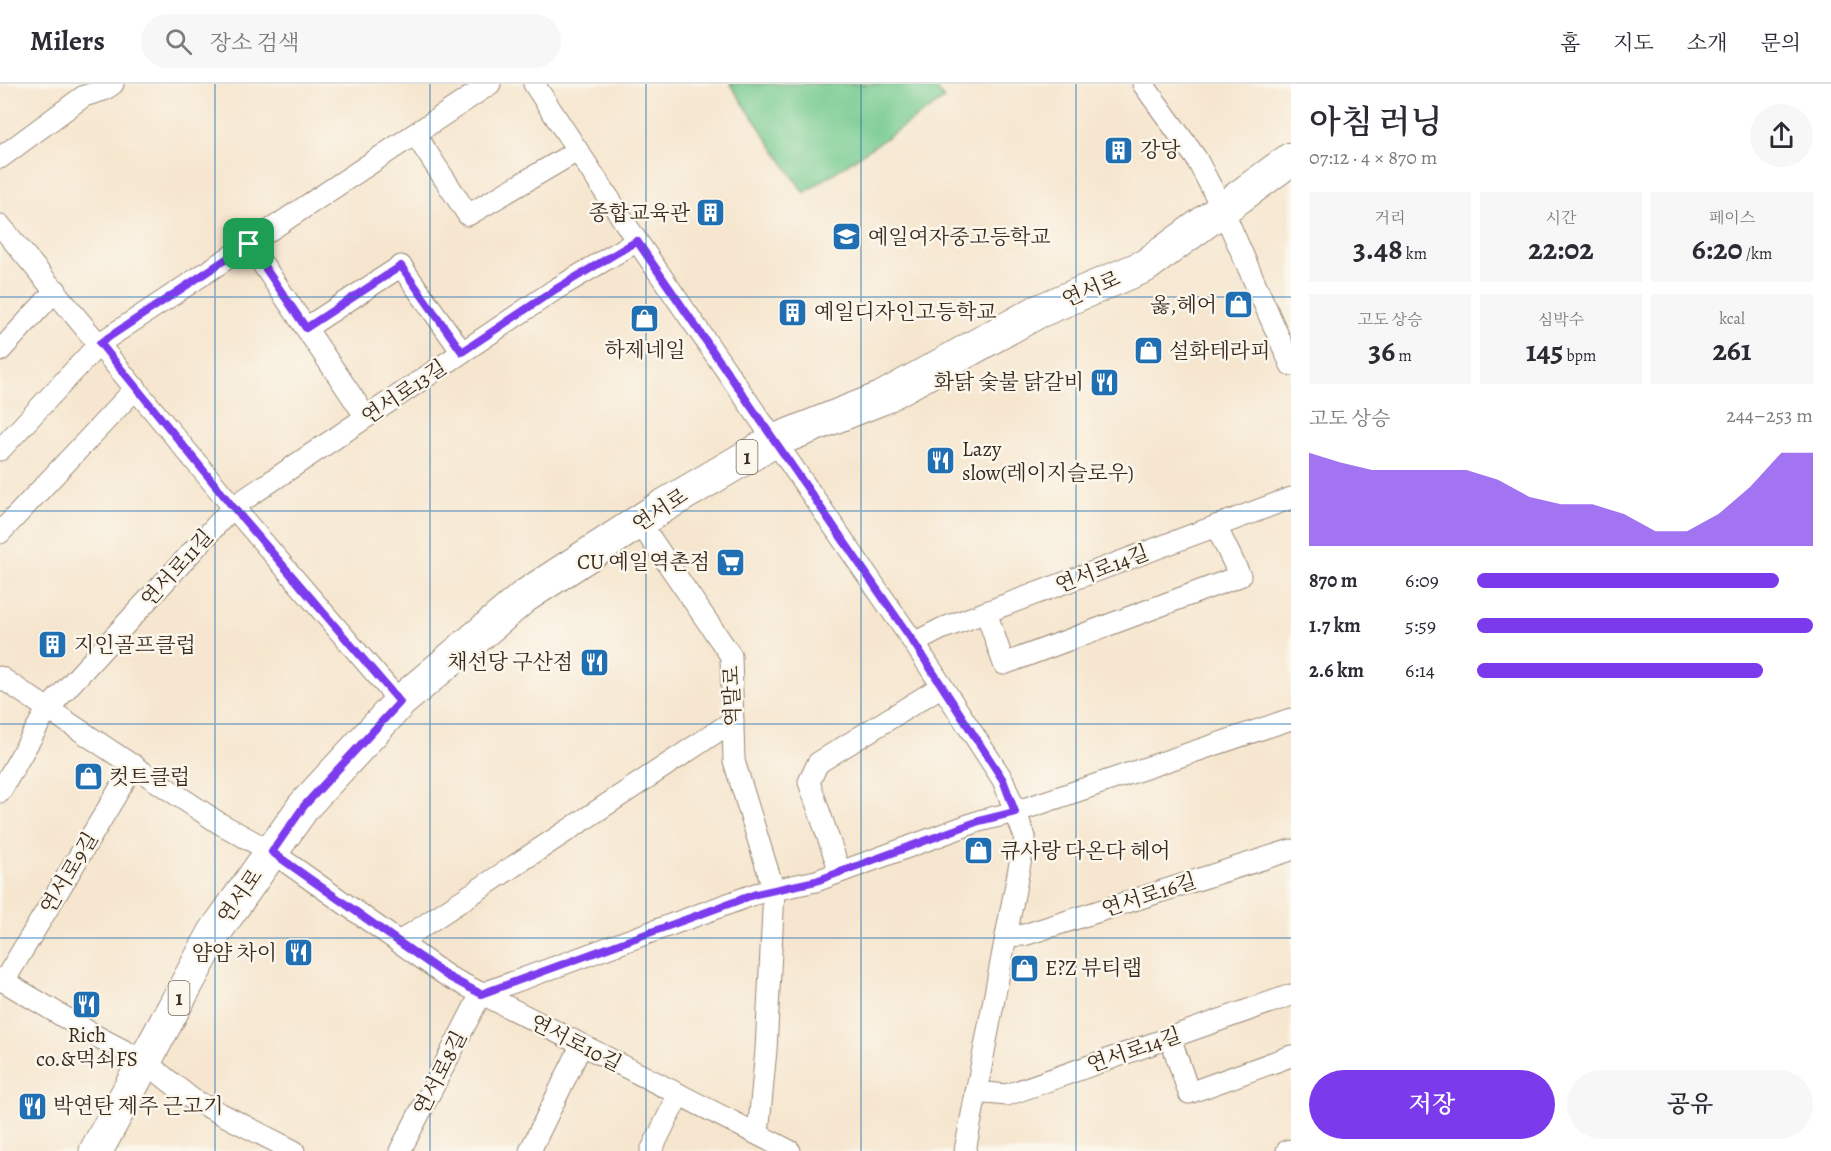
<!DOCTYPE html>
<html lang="ko">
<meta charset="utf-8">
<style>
:root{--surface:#fff;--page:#f7f7f7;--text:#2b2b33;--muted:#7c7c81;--line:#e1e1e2;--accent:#7c3aed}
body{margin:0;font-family:Alegreya,"Noto Serif KR",serif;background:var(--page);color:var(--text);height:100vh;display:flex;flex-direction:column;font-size:22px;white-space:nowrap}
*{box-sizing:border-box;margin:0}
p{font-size:20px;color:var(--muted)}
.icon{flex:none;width:33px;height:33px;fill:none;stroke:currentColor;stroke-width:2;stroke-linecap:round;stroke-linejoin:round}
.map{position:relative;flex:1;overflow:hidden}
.sheet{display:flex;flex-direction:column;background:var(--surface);width:540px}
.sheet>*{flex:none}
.pin{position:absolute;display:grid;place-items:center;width:51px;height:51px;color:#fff;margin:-26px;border-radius:12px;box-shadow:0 3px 9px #0006}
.round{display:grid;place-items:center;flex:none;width:63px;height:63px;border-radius:32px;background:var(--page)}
.headline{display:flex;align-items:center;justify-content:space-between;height:102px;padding:0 18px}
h1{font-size:33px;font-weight:600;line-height:45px}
.stats{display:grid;grid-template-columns:repeat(3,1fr);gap:9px;height:102px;padding:6px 18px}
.stats div{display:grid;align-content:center;border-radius:0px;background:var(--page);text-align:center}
.stats b{font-size:30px;font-weight:600}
.stats small{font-size:16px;font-weight:400}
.stats p{font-size:16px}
.chart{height:168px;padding:12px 18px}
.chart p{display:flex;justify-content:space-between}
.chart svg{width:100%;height:108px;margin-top:6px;fill:var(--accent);opacity:.7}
.action{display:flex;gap:12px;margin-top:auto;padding:12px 18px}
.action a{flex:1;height:69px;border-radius:36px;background:var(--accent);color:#fff;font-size:24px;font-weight:600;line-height:69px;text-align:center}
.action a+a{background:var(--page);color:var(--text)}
ul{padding:0 18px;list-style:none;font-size:20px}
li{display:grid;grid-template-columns:96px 72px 1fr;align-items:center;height:45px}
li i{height:15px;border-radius:8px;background:var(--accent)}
header{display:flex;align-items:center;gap:36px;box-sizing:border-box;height:84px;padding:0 30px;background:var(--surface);border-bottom:2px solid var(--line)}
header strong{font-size:28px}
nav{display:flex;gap:33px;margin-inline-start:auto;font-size:21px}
.search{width:420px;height:54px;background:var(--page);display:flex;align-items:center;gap:15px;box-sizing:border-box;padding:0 21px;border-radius:33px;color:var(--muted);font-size:22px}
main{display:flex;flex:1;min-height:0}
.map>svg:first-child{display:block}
.garden{fill:#75ca8f;stroke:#587a56;stroke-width:1.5}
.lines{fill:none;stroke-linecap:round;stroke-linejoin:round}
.minor-casing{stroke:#988876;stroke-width:23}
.primary-casing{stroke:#988876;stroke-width:35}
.minor{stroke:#fff;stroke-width:21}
.primary{stroke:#fff;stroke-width:33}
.route-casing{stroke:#fff;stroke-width:12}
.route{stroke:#7c3aed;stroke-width:8}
.grid{fill:none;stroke:#1f6fb2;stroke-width:1.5;stroke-opacity:0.55}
.labels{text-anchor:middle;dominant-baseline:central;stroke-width:5;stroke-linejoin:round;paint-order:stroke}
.shield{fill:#fbf7ec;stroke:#75685c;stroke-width:1.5}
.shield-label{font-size:20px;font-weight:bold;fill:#3b2a1e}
.poi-label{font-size:21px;fill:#3b2a1e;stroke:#fbf7ec;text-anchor:start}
.street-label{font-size:21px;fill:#3b2a1e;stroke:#fbf7ec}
</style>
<header>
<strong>Milers</strong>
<div class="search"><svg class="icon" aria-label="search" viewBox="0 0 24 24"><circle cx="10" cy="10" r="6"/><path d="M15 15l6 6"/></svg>장소 검색</div>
<nav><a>홈</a><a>지도</a><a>소개</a><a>문의</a></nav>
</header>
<main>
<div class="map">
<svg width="1291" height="1067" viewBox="0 0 1291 1067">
<rect width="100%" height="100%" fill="#fbf7ec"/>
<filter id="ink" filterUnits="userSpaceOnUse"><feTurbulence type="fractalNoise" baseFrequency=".0167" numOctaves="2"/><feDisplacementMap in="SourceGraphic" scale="12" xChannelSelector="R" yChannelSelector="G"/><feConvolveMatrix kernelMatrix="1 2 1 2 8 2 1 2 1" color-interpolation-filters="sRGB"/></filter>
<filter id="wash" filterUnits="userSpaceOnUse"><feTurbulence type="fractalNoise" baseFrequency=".008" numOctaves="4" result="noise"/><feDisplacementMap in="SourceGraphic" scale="24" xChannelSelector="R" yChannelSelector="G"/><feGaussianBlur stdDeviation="1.35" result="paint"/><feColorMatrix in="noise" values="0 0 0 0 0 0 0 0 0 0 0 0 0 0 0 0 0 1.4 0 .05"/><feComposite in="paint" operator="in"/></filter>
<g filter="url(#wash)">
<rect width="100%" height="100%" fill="#f6e6cf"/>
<!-- garden -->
<path class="garden" d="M730,0H934L944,15L804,109Z"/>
</g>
<g filter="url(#ink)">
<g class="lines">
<defs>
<g id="minor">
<path d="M534,0L637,157L914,559L1003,696L1025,753L965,1067"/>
<path d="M1143,0L1196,74L1223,126L1291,281"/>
<path d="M415,50L468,131L577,67"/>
<path d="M0,74L84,12L104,6L113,0"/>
<path d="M0,141L233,423L400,618"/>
<path d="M249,160L366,333"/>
<path d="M306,244L401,182L462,268"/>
<path d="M0,267L56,206"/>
<path d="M0,366L100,259L490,0"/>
<path d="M640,439L731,572L734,677L774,807L766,966L758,1050"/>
<path d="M0,449L136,304"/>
<path d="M986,528L1004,580L1240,492L1216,442"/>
<path d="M914,559L941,545L1291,414"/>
<path d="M0,593L219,739L272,768L447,892L790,1067"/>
<path d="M0,708L47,626L233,423L556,205L637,157"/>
<path d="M840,788L809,698L818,679L942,602"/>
<path d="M1006,852L1024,851L1291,766"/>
<path d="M399,858L733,637"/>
<path d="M0,895L96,952L144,977L192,1015L294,1067"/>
<path d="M4,897L134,681"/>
<path d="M1170,953L1189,1009L1291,972"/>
<path d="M976,1008L1007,1011L1291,911"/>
<path d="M400,1067L481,910L755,810L816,797L979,737L1015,728L1291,635"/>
<path d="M530,1067L581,962"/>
<path d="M651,1067L679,1010"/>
<path d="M1287,1067L1291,1066"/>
</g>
<path id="primary" d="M96,1067L215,848L304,722L400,618L525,512L660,424L774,357L882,314L1037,228L1145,182L1291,75"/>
</defs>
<!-- minor casing -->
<use href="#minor" class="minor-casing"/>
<!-- primary casing -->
<use href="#primary" class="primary-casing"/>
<!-- minor -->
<use href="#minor" class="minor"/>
<!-- primary -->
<use href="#primary" class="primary"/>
</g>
</g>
<g class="lines" filter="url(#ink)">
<defs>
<path id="route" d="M637,157L914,559L1003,696L1015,728L979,737L816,797L756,810L481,910L447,892L272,768L304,722L400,618L233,423L100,259L249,160L306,244L401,182L462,268L556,205Z"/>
</defs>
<!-- route casing -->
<use href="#route" class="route-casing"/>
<!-- route -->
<use href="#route" class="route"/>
</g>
<!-- grid -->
<path class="grid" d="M215,0V1067M430,0V1067M646,0V1067M861,0V1067M1076,0V1067M0,213H1291M0,427H1291M0,640H1291M0,854H1291"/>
<!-- icons -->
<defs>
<symbol id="building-square" viewBox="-11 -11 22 22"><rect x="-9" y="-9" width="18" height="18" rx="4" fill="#1f6fb2" stroke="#fbf7ec"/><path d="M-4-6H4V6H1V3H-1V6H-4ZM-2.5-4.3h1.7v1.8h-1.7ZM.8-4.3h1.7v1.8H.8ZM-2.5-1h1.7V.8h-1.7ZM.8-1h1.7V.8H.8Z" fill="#fff"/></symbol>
<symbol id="school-square" viewBox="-11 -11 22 22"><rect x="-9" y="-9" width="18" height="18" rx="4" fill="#1f6fb2" stroke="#fbf7ec"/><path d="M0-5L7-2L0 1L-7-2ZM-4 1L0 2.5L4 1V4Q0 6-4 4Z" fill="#fff"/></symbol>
<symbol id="shop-square" viewBox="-11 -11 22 22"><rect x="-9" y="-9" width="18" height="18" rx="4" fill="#1f6fb2" stroke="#fbf7ec"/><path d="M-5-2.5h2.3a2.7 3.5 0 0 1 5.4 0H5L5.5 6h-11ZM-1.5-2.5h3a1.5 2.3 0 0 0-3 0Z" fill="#fff"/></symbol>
<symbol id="restaurant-square" viewBox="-11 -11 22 22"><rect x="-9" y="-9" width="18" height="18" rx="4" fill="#1f6fb2" stroke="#fbf7ec"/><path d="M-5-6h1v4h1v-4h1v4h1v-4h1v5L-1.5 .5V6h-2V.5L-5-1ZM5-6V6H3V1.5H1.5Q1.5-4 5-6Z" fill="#fff"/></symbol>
<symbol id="supermarket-square" viewBox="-11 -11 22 22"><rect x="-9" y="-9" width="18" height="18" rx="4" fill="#1f6fb2" stroke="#fbf7ec"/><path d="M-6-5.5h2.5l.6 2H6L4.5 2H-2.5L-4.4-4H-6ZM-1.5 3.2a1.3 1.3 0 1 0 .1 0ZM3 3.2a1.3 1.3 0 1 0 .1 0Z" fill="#fff"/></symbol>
</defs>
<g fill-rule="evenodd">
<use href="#building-square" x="1102" y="50" width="33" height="33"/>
<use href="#building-square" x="694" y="112" width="33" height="33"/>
<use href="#school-square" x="830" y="136" width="33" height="33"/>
<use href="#shop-square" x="1222" y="204" width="33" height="33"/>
<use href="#building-square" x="776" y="212" width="33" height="33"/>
<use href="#shop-square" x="628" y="218" width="33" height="33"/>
<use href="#shop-square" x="1132" y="250" width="33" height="33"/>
<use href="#restaurant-square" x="1088" y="282" width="33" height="33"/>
<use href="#restaurant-square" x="924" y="360" width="33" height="33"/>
<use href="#supermarket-square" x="714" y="462" width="33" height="33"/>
<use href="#building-square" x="36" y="544" width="33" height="33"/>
<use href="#restaurant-square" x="578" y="562" width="33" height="33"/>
<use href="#shop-square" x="72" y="676" width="33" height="33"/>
<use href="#shop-square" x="962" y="750" width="33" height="33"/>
<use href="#restaurant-square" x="282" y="852" width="33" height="33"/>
<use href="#shop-square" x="1008" y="868" width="33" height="33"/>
<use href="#restaurant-square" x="70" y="904" width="33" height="33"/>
<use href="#restaurant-square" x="16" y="1006" width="33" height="33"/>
</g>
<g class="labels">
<!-- shield labels -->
<g class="shield">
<rect x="736.5" y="356" width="21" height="34" rx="4.5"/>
<rect x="168.5" y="897" width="21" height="34" rx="4.5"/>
</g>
<g class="shield-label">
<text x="747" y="373">1</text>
<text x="179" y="914">1</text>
</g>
<!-- poi labels -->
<g class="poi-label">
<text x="1140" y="66">강당</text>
<text x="690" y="129" text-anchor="end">종합교육관</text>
<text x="868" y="153">예일여자중고등학교</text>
<text x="1217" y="221" text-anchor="end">옳,헤어</text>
<text x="814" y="228">예일디자인고등학교</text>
<text x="645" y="266" text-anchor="middle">하제네일</text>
<text x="1169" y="267">설화테라피</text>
<text x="1084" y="298" text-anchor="end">화닭 숯불 닭갈비</text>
<text x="962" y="365">Lazy<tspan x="962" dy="24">slow(레이지슬로우)</tspan></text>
<text x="710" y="478" text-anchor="end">CU 예일역촌점</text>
<text x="74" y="561">지인골프클럽</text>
<text x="573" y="578" text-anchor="end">채선당 구산점</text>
<text x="109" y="693">컷트클럽</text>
<text x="1000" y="767">큐사랑 다온다 헤어</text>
<text x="277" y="869" text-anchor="end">얌얌 차이</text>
<text x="1045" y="884">E?Z 뷰티랩</text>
<text x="87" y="951" text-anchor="middle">Rich<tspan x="87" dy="24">co.&amp;먹쇠FS</tspan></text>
<text x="53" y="1022">박연탄 제주 근고기</text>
</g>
<!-- street labels -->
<g class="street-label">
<text transform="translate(1091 205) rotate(-23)">연서로</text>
<text transform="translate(404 308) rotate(-34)">연서로13길</text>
<text transform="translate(660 426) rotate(-33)">연서로</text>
<text transform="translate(177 484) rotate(-48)">연서로11길</text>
<text transform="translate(1102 485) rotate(-21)">연서로14길</text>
<text transform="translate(732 612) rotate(-92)">역말로</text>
<text transform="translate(69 789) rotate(-59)">연서로9길</text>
<text transform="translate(1149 811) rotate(-18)">연서로16길</text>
<text transform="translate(240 812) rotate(-55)">연서로</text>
<text transform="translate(576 959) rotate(27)">연서로10길</text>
<text transform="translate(1134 966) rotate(-19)">연서로14길</text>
<text transform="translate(440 989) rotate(-63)">연서로8길</text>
</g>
</g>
</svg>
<div class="pin" style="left:249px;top:160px;background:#1e9e55"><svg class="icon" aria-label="arrive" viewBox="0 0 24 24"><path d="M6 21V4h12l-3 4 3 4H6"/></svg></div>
</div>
<section class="sheet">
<div class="headline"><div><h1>아침 러닝</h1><p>07:12 · 4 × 870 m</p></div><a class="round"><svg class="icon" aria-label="share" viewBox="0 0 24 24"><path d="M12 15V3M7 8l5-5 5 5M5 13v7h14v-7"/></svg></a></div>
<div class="stats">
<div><p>거리</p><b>3.48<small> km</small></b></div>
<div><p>시간</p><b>22:02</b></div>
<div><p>페이스</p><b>6:20<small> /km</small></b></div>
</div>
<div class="stats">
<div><p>고도 상승</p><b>36<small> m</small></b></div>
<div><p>심박수</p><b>145<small> bpm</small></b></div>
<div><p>kcal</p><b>261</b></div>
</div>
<div class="chart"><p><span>고도 상승</span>244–253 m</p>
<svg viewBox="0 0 160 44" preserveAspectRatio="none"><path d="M0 44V6L10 10L20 13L30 13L40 13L50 13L60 17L70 24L80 27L90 27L100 31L110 38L120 38L130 31L140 20L150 6L160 6V44z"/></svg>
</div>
<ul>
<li><b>870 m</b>6:09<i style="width:90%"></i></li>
<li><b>1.7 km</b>5:59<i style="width:100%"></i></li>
<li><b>2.6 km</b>6:14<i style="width:85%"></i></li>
</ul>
<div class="action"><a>저장</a><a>공유</a></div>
</section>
</main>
